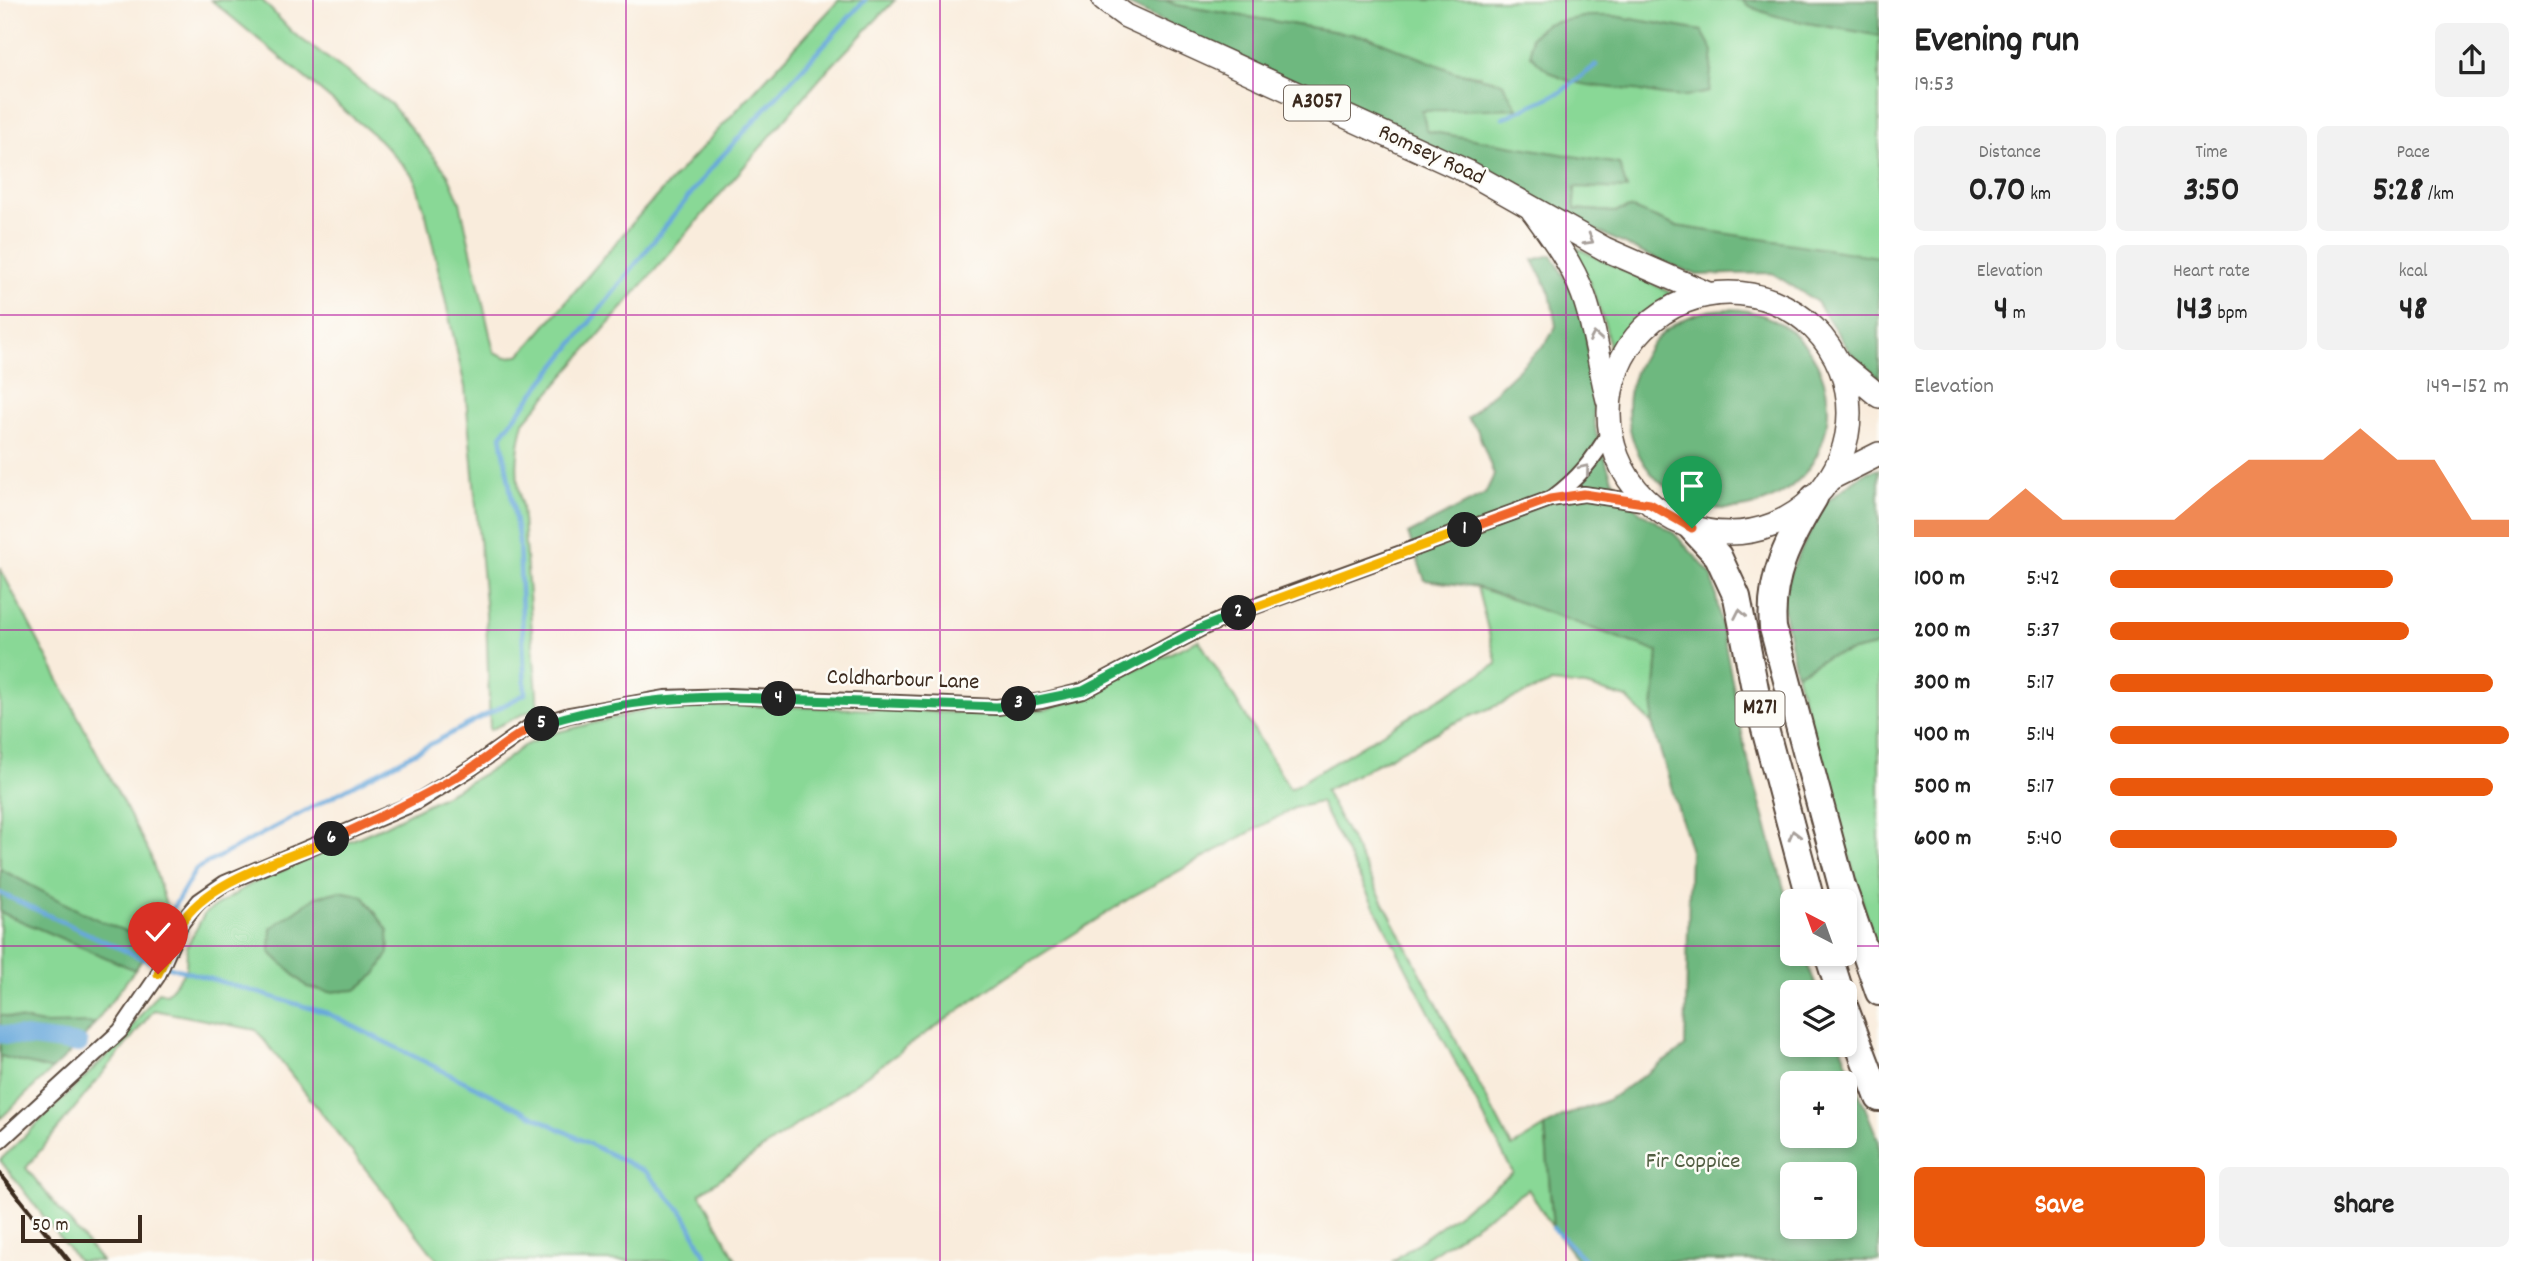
<!DOCTYPE html>
<meta charset="utf-8">
<style>
:root{--surface:#fff;--page:#f2f2f2;--text:#222;--muted:#767676;--accent:#ea580c}
body{margin:0;font-family:Dekko,sans-serif;background:var(--page);color:var(--text);height:100vh;display:flex;flex-direction:column;font-size:26px;white-space:nowrap}
*{box-sizing:border-box;margin:0}
p{font-size:23px;color:var(--muted)}
.icon{flex:none;width:38px;height:38px;fill:none;stroke:currentColor;stroke-width:2;stroke-linecap:round;stroke-linejoin:round}
.map{position:relative;flex:1;overflow:hidden}
.sheet{display:flex;flex-direction:column;background:var(--surface);width:665px}
.sheet>*{flex:none}
.needle{width:46px;rotate:319deg}
.buttons{position:absolute;left:1780px;top:889px;display:grid;gap:14px}
.buttons a{display:grid;place-items:center;width:77px;height:77px;border-radius:10px;background:var(--surface);box-shadow:0 4px 10px #0003;font-size:35px}
.scale{position:absolute;left:21px;bottom:18px;width:121px;box-sizing:border-box;padding-left:7px;border:4px solid #3b2a1e;border-top:0;font-size:19px;line-height:24px;white-space:nowrap;color:#3b2a1e;-webkit-text-stroke:5px #fdfcf7;paint-order:stroke}
.pin{position:absolute;display:grid;place-items:center;width:60px;height:60px;color:#fff;margin:-72px -30px;border-radius:50% 50% 50% 0;rotate:-45deg;box-shadow:0 0 7px #0007}
.pin .icon{rotate:45deg}
.km{position:absolute;width:35px;height:35px;margin:-18px;border-radius:50%;background:#222;color:#fff;font-size:19px;line-height:35px;text-align:center}
.round{display:grid;place-items:center;flex:none;width:74px;height:74px;border-radius:10px;background:var(--page)}
.summary{display:flex;align-items:center;justify-content:space-between;height:119px;padding:0 35px}
h1{font-size:38px;font-weight:700;line-height:52px}
.figures{display:grid;grid-template-columns:repeat(3,1fr);gap:10px;height:119px;padding:7px 35px}
.figures div{display:grid;align-content:center;border-radius:10px;background:var(--page);text-align:center}
.figures b{font-size:35px;font-weight:700}
.figures small{font-size:19px;font-weight:400}
.figures p{font-size:19px}
.chart{height:196px;padding:14px 35px}
.chart p{display:flex;justify-content:space-between}
.chart svg{width:100%;height:126px;margin-top:7px;fill:var(--accent);opacity:.7}
.button{display:flex;gap:14px;margin-top:auto;padding:14px 35px}
.button a{flex:1;height:80px;border-radius:10px;background:var(--accent);color:#fff;font-size:28px;font-weight:700;line-height:80px;text-align:center}
.button a+a{background:var(--page);color:var(--text)}
ul{padding:0 35px;list-style:none;font-size:23px}
li{display:grid;grid-template-columns:112px 84px 1fr;align-items:center;height:52px}
li i{height:18px;border-radius:9px;background:var(--accent)}
main{display:flex;flex:1;min-height:0}
.map>svg:first-child{display:block}
.green{fill:#89d896;stroke:#62815a;stroke-width:2}
.forest{fill:#6eb87f;stroke:#54714e;stroke-width:2;fill-rule:evenodd}
.lines{fill:none;stroke-linecap:round;stroke-linejoin:round}
.stream{stroke:#68a8db;stroke-width:4.5}
.canal{stroke:#68a8db;stroke-width:18}
.minor-casing{stroke:#58473a;stroke-width:18}
.primary-casing{stroke:#58473a;stroke-width:26}
.motorway-casing{stroke:#58473a;stroke-width:30}
.minor{stroke:#fff;stroke-width:14}
.primary{stroke:#fff;stroke-width:23}
.motorway{stroke:#fff;stroke-width:26}
.rail{stroke:#3b2a1e;stroke-width:4.5}
.oneway{stroke:#a79f9a}
.split-1-casing{stroke:#fff;stroke-width:14}
.split-2-casing{stroke:#fff;stroke-width:14}
.split-3-casing{stroke:#fff;stroke-width:14}
.split-4-casing{stroke:#fff;stroke-width:14}
.split-5-casing{stroke:#fff;stroke-width:14}
.split-6-casing{stroke:#fff;stroke-width:14}
.split-7-casing{stroke:#fff;stroke-width:14}
.split-1{stroke:#f0652b;stroke-width:9}
.split-2{stroke:#f5b400;stroke-width:9}
.split-3{stroke:#22a559;stroke-width:9}
.split-4{stroke:#22a559;stroke-width:9}
.split-5{stroke:#22a559;stroke-width:9}
.split-6{stroke:#f0652b;stroke-width:9}
.split-7{stroke:#f5b400;stroke-width:9}
.grid{fill:none;stroke:#b5179e;stroke-width:2;stroke-opacity:0.55}
.labels{text-anchor:middle;dominant-baseline:central;stroke-width:5;stroke-linejoin:round;paint-order:stroke}
.shield{fill:#fdfcf7;stroke:#75695f;stroke-width:2}
.shield-label{font-size:21px;font-weight:bold;fill:#3b2a1e}
.street-label{font-size:23px;fill:#3b2a1e;stroke:#fdfcf7}
.park-label{font-size:23px;fill:#525e42;stroke:#fdfcf7}
</style>
<main>
<div class="map">
<svg width="1879" height="1261" viewBox="0 0 1879 1261">
<rect width="100%" height="100%" fill="#fdfcf7"/>
<filter id="ink" filterUnits="userSpaceOnUse"><feTurbulence type="fractalNoise" baseFrequency=".0143" numOctaves="2"/><feDisplacementMap in="SourceGraphic" scale="14" xChannelSelector="R" yChannelSelector="G"/><feConvolveMatrix kernelMatrix="1 2 1 2 8 2 1 2 1" color-interpolation-filters="sRGB"/></filter>
<filter id="wash" filterUnits="userSpaceOnUse"><feTurbulence type="fractalNoise" baseFrequency=".00686" numOctaves="4" result="noise"/><feDisplacementMap in="SourceGraphic" scale="28" xChannelSelector="R" yChannelSelector="G"/><feGaussianBlur stdDeviation="1.57" result="paint"/><feColorMatrix in="noise" values="0 0 0 0 0 0 0 0 0 0 0 0 0 0 0 0 0 1.4 0 .05"/><feComposite in="paint" operator="in"/></filter>
<g filter="url(#wash)">
<rect width="100%" height="100%" fill="#f9ecdc"/>
<!-- green -->
<g class="green">
<path d="M211,0H262L293,33L391,104L448,174L460,202L494,352L506,357L518,356L531,343L642,212L839,0H895L823,75L524,422C516,452 515,476 522,507L538,707L490,730L486,614L465,387L426,215L414,177L380,140Z"/>
<path d="M1165,0H1879V259L1676,226L1630,208L1614,212L1574,209L1575,187L1488,144L1427,131L1421,111L1479,75L1455,73L1369,37L1176,5Z"/>
<path d="M1569,244L1680,297L1639,322L1611,361L1606,328L1590,284Z"/>
<path d="M0,568L150,854L169,915L143,959L79,1044L0,1119Z"/>
<path d="M1477,587L1658,651L1652,724L1627,698L1586,686L1551,683L1452,724L1325,791L1512,1147L1545,1127L1553,1228L1528,1189L1422,1261H1393L1513,1173L1320,802L1294,808L1135,895L1006,977L700,1193L737,1261H438L256,1030L154,1010L26,1168L101,1261H78L0,1160L120,1043L158,992L167,994L186,970L187,946L205,913L251,884L382,827L455,790L502,763L523,746L554,733L646,710L740,705L994,714L1048,709L1199,640L1290,789L1497,664Z"/>
<path d="M1879,645V959L1796,674L1827,657Z"/>
</g>
<!-- forest -->
<g class="forest">
<path d="M1119,0H1165L1176,5L1369,37L1455,72L1502,82L1517,108L1422,111L1427,131L1619,164L1627,189L1575,187V209L1614,212L1630,208L1676,226L1879,257V378L1850,352L1817,302L1772,273L1697,275L1649,256Z"/>
<path d="M1741,0H1879V36C1844,27 1766,22 1741,0Z"/>
<path d="M1588,16H1614L1702,31L1713,51L1709,92C1675,100 1667,95 1634,90C1594,85 1560,89 1531,55V37L1546,24Z"/>
<path d="M1552,255L1575,296L1585,326L1596,432L1612,479L1638,510L1673,532L1712,575L1745,749L1792,917V954H1803L1819,992H1792V1045H1840L1879,1142V1261H1578L1553,1228L1545,1127L1564,1116L1608,1100L1685,1047L1690,848L1652,724L1658,652L1477,587L1425,580L1408,534L1485,494L1494,475L1477,429L1467,418L1547,342L1556,326L1550,293L1533,260ZM1792,1083H1844V1136H1792ZM1792,1174H1844V1227H1792Z"/>
<circle cx="1728" cy="409" r="100"/>
<path d="M1879,469V645L1827,657L1796,674L1782,601L1791,570L1825,503L1864,473Z"/>
<path d="M0,869C40,889 114,934 155,939L135,970L0,912Z"/>
<path d="M340,891L363,896L388,930L389,953L376,974L356,990L329,992L307,987L270,952L271,928L316,897Z"/>
<path d="M0,1015L43,1024L95,1023L79,1044L52,1070L0,1056Z"/>
</g>
<g class="lines">
<!-- stream -->
<g class="stream">
<path d="M1503,118L1561,92L1596,65"/>
<path d="M0,893L143,959"/>
<path d="M1553,1228L1586,1261"/>
<path d="M708,1261L685,1215L646,1172L327,1013L143,959L196,869L525,694L519,541L501,435L712,167L865,0"/>
</g>
<!-- canal -->
<path class="canal" d="M0,1034L79,1044"/>
</g>
</g>
<g filter="url(#ink)">
<g class="lines">
<defs>
<g id="minor">
<path d="M1552,498C1578,479 1594,459 1610,431"/>
<path d="M0,1141L120,1031L157,977L180,925L199,901L225,883L415,803L473,767L528,728L569,715L665,698L730,696L997,707L1042,701L1083,691L1202,628L1250,608L1550,499L1584,494L1650,504"/>
</g>
<g id="primary">
<path d="M1104,0L1126,16L1470,173L1605,249L1708,294"/>
<path d="M1533,211C1552,237 1572,264 1583,294C1596,329 1599,365 1608,400"/>
<circle cx="1729" cy="413" r="120"/>
<path d="M1839,363L1879,396"/>
<path d="M1829,479L1879,454"/>
</g>
<g id="motorway">
<path d="M1814,498C1788,541 1769,577 1773,628L1842,886L1879,992"/>
<path d="M1692,528L1718,556L1737,597L1757,699L1811,901"/>
<path d="M1828,954L1840,992"/>
<path d="M1844,1006L1879,1098"/>
</g>
</defs>
<!-- minor casing -->
<use href="#minor" class="minor-casing"/>
<!-- primary casing -->
<use href="#primary" class="primary-casing"/>
<!-- motorway casing -->
<use href="#motorway" class="motorway-casing"/>
<!-- minor -->
<use href="#minor" class="minor"/>
<!-- primary -->
<use href="#primary" class="primary"/>
<!-- motorway -->
<use href="#motorway" class="motorway"/>
<!-- rail -->
<path class="rail" d="M0,1174L69,1261"/>
</g>
<!-- one-way arrows -->
<defs><path id="oneway-chevron" d="M-2-3.5L2.5 0L-2 3.5" fill="none" stroke-width="1.6" stroke-linecap="round" stroke-linejoin="round" transform="scale(1.75)"/></defs>
<g class="oneway">
<use href="#oneway-chevron" transform="translate(1589 240) rotate(30)"/>
<use href="#oneway-chevron" transform="translate(1595 337) rotate(-100)"/>
<use href="#oneway-chevron" transform="translate(1585 469) rotate(-50)"/>
<use href="#oneway-chevron" transform="translate(1740 614) rotate(-101)"/>
<use href="#oneway-chevron" transform="translate(1794 835) rotate(-105)"/>
</g>
</g>
<g class="lines" filter="url(#ink)">
<defs>
<path id="split-1" d="M1465,530L1550,499L1584,494L1650,504L1692,528"/>
<path id="split-2" d="M1239,613L1465,530"/>
<path id="split-3" d="M1019,704L1083,691L1202,628L1239,613"/>
<path id="split-4" d="M779,699L997,707L1019,704"/>
<path id="split-5" d="M542,724C619,700 698,693 779,699"/>
<path id="split-6" d="M332,839C379,818 424,797 468,770C493,755 514,733 542,724"/>
<path id="split-7" d="M158,974C166,958 171,940 180,925C206,880 286,859 332,839"/>
</defs>
<!-- split-1 casing -->
<use href="#split-1" class="split-1-casing"/>
<!-- split-2 casing -->
<use href="#split-2" class="split-2-casing"/>
<!-- split-3 casing -->
<use href="#split-3" class="split-3-casing"/>
<!-- split-4 casing -->
<use href="#split-4" class="split-4-casing"/>
<!-- split-5 casing -->
<use href="#split-5" class="split-5-casing"/>
<!-- split-6 casing -->
<use href="#split-6" class="split-6-casing"/>
<!-- split-7 casing -->
<use href="#split-7" class="split-7-casing"/>
<!-- split-1 -->
<use href="#split-1" class="split-1"/>
<!-- split-2 -->
<use href="#split-2" class="split-2"/>
<!-- split-3 -->
<use href="#split-3" class="split-3"/>
<!-- split-4 -->
<use href="#split-4" class="split-4"/>
<!-- split-5 -->
<use href="#split-5" class="split-5"/>
<!-- split-6 -->
<use href="#split-6" class="split-6"/>
<!-- split-7 -->
<use href="#split-7" class="split-7"/>
</g>
<!-- grid -->
<path class="grid" d="M313,0V1261M626,0V1261M940,0V1261M1253,0V1261M1566,0V1261M0,315H1879M0,630H1879M0,946H1792M1844,946H1879"/>
<g class="labels">
<!-- shield labels -->
<g class="shield">
<rect x="1284" y="85.5" width="66" height="35" rx="5"/>
<rect x="1735.5" y="691.5" width="49" height="35" rx="5"/>
</g>
<g class="shield-label">
<text x="1317" y="103">A3057</text>
<text x="1760" y="709">M271</text>
</g>
<!-- street labels -->
<g class="street-label">
<text transform="translate(1431 156) rotate(25)">Romsey Road</text>
<text transform="translate(903 681) rotate(2)">Coldharbour Lane</text>
</g>
<!-- park labels -->
<g class="park-label">
<text x="1693" y="1162">Fir Coppice</text>
</g>
</g>
</svg>
<div class="buttons">
<a><svg class="needle" viewBox="-14 -14 28 28"><path d="M0-13l5 13h-10z" fill="#e53935"/><path d="M0 13l5-13h-10z" fill="#767676"/></svg></a>
<a><svg class="icon" aria-label="layers" viewBox="0 0 24 24"><path d="M12 4l9 5-9 5-9-5zM3 14l9 5 9-5"/></svg></a>
<a>+</a>
<a>−</a>
</div>
<div class="scale">50 m</div>
<div class="pin" style="left:1692px;top:528px;background:#1e9e55"><svg class="icon" aria-label="arrive" viewBox="0 0 24 24"><path d="M6 21V4h12l-3 4 3 4H6"/></svg></div>
<div class="pin" style="left:158px;top:974px;background:#d93025"><svg class="icon" aria-label="check" viewBox="0 0 24 24"><path d="M5 12l5 5 9-10"/></svg></div>
<b class="km" style="left:1465px;top:530px">1</b>
<b class="km" style="left:1239px;top:613px">2</b>
<b class="km" style="left:1019px;top:704px">3</b>
<b class="km" style="left:779px;top:699px">4</b>
<b class="km" style="left:542px;top:724px">5</b>
<b class="km" style="left:332px;top:839px">6</b>
</div>
<section class="sheet">
<div class="summary"><div><h1>Evening run</h1><p>19:53</p></div><a class="round"><svg class="icon" aria-label="share" viewBox="0 0 24 24"><path d="M12 15V3M7 8l5-5 5 5M5 13v7h14v-7"/></svg></a></div>
<div class="figures">
<div><p>Distance</p><b>0.70<small> km</small></b></div>
<div><p>Time</p><b>3:50</b></div>
<div><p>Pace</p><b>5:28<small> /km</small></b></div>
</div>
<div class="figures">
<div><p>Elevation</p><b>4<small> m</small></b></div>
<div><p>Heart rate</p><b>143<small> bpm</small></b></div>
<div><p>kcal</p><b>48</b></div>
</div>
<div class="chart"><p><span>Elevation</span>149–152 m</p>
<svg viewBox="0 0 160 44" preserveAspectRatio="none"><path d="M0 44V38L10 38L20 38L30 27L40 38L50 38L60 38L70 38L80 27L90 17L100 17L110 17L120 6L130 17L140 17L150 38L160 38V44z"/></svg>
</div>
<ul>
<li><b>100 m</b>5:42<i style="width:71%"></i></li>
<li><b>200 m</b>5:37<i style="width:75%"></i></li>
<li><b>300 m</b>5:17<i style="width:96%"></i></li>
<li><b>400 m</b>5:14<i style="width:100%"></i></li>
<li><b>500 m</b>5:17<i style="width:96%"></i></li>
<li><b>600 m</b>5:40<i style="width:72%"></i></li>
</ul>
<div class="button"><a>Save</a><a>Share</a></div>
</section>
</main>
